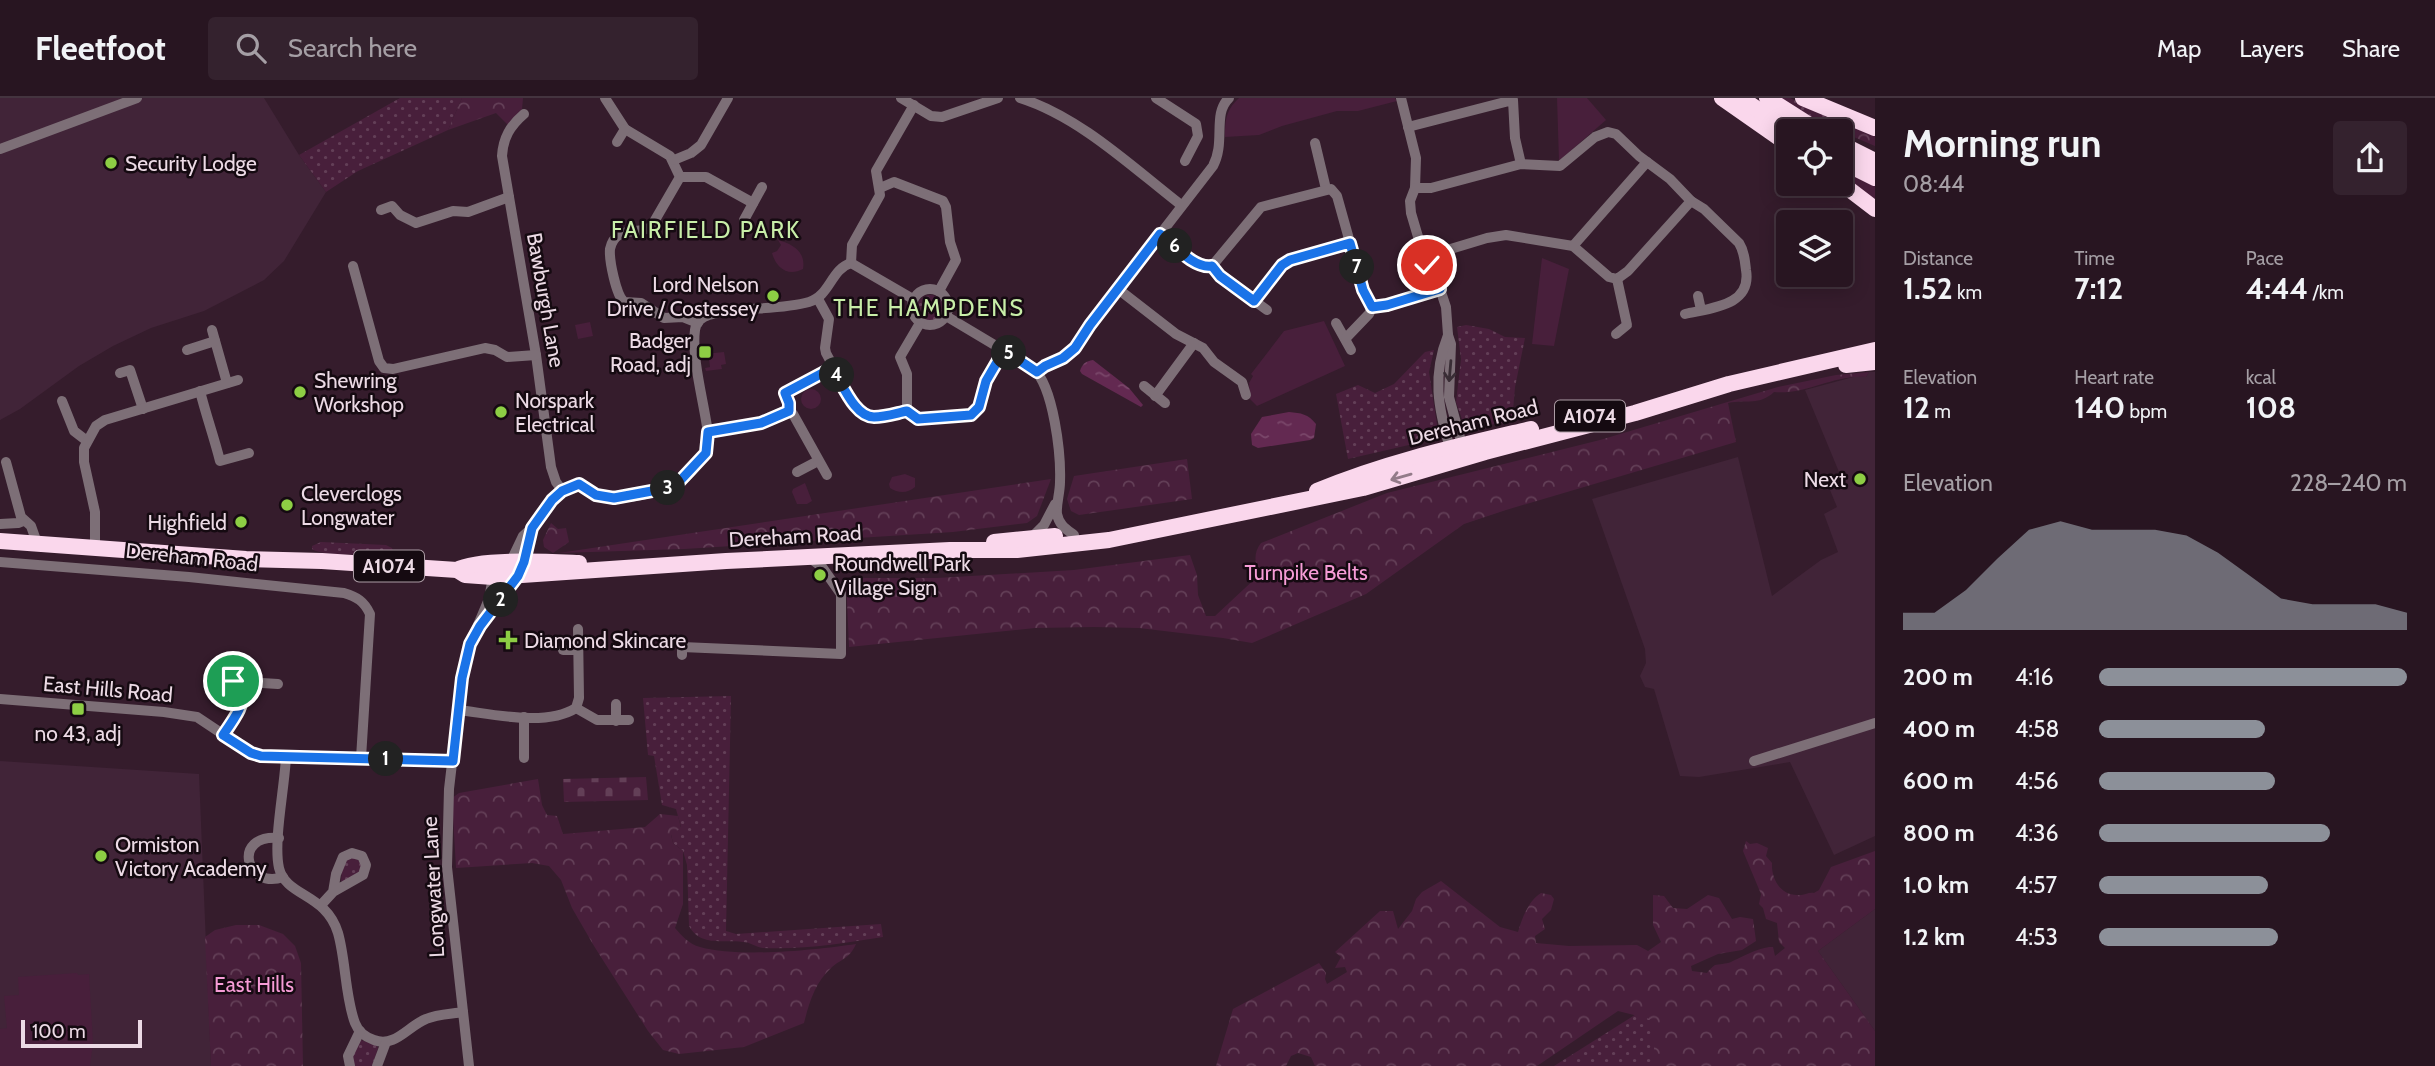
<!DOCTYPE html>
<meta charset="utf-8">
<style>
:root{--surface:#281521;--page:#34222e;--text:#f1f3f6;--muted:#a59fa5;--line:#44343f;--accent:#8c9099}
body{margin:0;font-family:Cabin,sans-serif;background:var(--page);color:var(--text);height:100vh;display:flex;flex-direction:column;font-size:26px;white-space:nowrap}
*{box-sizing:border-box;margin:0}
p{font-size:23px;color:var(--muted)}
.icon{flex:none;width:38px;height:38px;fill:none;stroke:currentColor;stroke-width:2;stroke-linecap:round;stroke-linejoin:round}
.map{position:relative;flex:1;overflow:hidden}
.sheet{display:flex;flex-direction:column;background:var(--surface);width:560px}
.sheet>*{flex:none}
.tools{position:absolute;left:1776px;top:21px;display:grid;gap:14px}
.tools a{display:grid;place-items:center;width:77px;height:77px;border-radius:7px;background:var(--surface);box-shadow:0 4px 18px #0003,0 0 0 2px var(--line);font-size:35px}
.scale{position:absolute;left:21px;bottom:18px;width:121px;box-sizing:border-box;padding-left:7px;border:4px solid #ecdae5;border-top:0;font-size:19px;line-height:24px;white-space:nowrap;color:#ecdae5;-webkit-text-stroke:5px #150a11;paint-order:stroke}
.pin{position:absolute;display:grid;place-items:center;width:60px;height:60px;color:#fff;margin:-30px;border:4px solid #fff;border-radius:50%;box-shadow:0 2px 7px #0007}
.km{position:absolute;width:35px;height:35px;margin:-18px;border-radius:50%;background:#222;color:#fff;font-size:19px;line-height:35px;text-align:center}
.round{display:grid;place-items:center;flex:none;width:74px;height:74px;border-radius:7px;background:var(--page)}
.overview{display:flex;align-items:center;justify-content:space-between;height:119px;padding:0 28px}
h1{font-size:38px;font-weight:700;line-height:52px}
.figures{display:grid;grid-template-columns:repeat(3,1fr);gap:10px;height:119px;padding:7px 28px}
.figures div{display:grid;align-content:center}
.figures b{font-size:30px;font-weight:700}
.figures small{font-size:19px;font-weight:400}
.figures p{font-size:19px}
.chart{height:196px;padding:14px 28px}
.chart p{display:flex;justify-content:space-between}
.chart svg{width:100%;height:126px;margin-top:7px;fill:var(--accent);opacity:.7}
ul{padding:0 28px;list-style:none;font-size:23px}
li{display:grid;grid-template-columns:112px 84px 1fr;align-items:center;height:52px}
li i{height:18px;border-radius:9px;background:var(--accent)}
header{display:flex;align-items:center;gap:42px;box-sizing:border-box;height:98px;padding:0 35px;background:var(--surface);border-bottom:2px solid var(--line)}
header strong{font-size:33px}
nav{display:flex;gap:38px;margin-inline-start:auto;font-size:24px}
.search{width:490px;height:63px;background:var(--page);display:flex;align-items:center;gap:18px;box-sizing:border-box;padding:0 24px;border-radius:7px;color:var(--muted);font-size:26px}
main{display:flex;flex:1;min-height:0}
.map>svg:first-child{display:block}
.built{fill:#412438}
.grass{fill:url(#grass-dots)}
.forest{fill:url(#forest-crowns)}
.cemetery{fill:url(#cemetery-stones)}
.park{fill:#481f3b}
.water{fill:url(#water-ripples)}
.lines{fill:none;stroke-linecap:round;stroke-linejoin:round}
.minor{stroke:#7d6f77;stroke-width:10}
.highway{stroke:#fad7ec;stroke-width:16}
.oneway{stroke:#392d35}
.oneway2{stroke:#937b89}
.route-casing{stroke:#fff;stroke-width:14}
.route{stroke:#1a73e8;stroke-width:9}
.poi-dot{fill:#8dce44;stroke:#150a11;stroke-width:2.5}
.labels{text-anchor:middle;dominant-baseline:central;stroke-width:5;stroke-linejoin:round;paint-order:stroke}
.shield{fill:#150a11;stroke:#ac9ca5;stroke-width:2}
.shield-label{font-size:19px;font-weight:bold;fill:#ecdae5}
.poi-label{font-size:21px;fill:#ecdae5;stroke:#150a11;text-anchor:start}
.street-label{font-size:21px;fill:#ecdae5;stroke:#150a11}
.park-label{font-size:21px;fill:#f69cd6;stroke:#150a11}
.neighbourhood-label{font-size:23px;letter-spacing:2px;fill:#c8eea8;stroke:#150a11}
</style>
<header>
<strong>Fleetfoot</strong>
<div class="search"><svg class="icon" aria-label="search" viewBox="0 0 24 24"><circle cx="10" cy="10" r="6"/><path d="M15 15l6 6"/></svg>Search here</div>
<nav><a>Map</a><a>Layers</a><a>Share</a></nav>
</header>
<main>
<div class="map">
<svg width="1875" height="968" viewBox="0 0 1875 968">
<defs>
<pattern id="grass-dots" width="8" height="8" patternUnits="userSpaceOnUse" patternTransform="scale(1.75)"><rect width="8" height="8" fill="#481f3b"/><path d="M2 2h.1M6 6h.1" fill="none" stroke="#633f57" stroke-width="1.8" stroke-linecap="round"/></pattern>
<pattern id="forest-crowns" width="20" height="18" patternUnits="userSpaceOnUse" patternTransform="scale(1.75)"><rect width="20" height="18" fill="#481f3b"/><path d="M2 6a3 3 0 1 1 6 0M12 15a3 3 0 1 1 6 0" fill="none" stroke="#633f57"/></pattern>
<pattern id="cemetery-stones" width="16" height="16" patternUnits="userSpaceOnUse" patternTransform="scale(1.75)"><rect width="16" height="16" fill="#481f3b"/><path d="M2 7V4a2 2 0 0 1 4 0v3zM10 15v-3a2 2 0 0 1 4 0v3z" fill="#633f57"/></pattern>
<pattern id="water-ripples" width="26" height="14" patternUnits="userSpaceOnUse" patternTransform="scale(1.75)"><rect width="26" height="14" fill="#632951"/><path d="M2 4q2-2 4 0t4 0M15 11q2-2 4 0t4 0" fill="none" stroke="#7a476a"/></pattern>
</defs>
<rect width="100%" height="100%" fill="#351c2c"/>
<!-- built -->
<g class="built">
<path d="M0,0H264L299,57L326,94L284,163L264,182L204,213L151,230L113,248L79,268L20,311L0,322Z"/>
<path d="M1869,274H1875V738L1834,757L1790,664L1699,679L1680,678L1654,591L1645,589L1640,578L1646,565L1645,551L1592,401L1738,359L1772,498L1821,462L1838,454L1824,416L1837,409L1830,392L1844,386L1805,292L1857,278L1866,279Z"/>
<path d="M0,663L199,676L211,968H0Z"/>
<path d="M1875,811V933L1818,853Z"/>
</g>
<!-- grass -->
<g class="grass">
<path d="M400,0H462L448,32L358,73L326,94L299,57Z"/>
<path d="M1779,0H1790L1828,19L1823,26Z"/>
<circle cx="930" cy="210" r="13"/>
<path d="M1466,227L1489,231L1505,239L1525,240L1515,289L1512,324L1465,330L1456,304L1461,261L1457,229Z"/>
<path d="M1434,252L1429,274L1439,340L1348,361L1336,296L1358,287L1375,295L1394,286L1425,254Z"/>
<path d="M321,444L386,447L392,450L394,456L392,459C375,456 323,459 312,451V448Z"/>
<path d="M731,598L726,833L736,836L881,826L883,839C844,845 803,852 763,850C756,849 750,844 743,844C723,841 700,849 689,828L687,767L683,753L673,745L671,736L681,729L676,711L662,707L654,658L648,657L643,600Z"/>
<path d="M351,758L361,764V774L345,783H341L343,763Z"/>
<path d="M1657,903L1678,968H1554Z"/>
<path d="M361,942L376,947L378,950L372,968H354L351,959Z"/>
</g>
<!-- forest -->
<g class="forest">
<path d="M462,0H523L522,11L508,27L496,15L448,32Z"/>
<path d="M1829,21L1875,37V48L1826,27Z"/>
<path d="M1854,75L1875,86V101L1841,79Z"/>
<path d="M1869,274L1866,279C1835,276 1806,297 1774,294C1759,308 1747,301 1728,305L1736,344L1506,412L1464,426L1366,496L1252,545L1223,540L1139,530L1094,529L1035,530L849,549L846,480H937L1074,472L1190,457L1197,477L1198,497L1206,518H1215L1259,477C1255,465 1253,455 1261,445L1387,395L1600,342L1778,289L1836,277Z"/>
<path d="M1187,361L1192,401L1079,417L1071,413L1067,401L1074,378Z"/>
<path d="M1051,381L1037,418L1027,425L953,434L684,451L559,455Z"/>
<path d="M551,425L558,431L566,430L569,444L553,455L544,449L543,442Z"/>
<path d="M538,681L542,707L547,717L557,718L563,736L645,729L660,716L678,718L681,730L671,737L673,745L683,753V806L675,830C682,838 689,846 700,849C739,860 816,852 856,846C849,861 843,860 832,869C815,884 809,905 804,925L744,949L679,956L663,952L648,933L594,848L572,810L561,782L549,768L532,765L456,770L452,700L459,695Z"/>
<path d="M1746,743L1750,746L1757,745L1768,750L1766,758L1772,765C1771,780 1780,797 1797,797C1804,798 1808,794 1814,795L1819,792L1831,769L1875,753V811L1818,853L1875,933V968H1657L1654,962V922L1618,913L1537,968H1315L1311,959L1298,955L1291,958L1286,968H1216L1233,911L1319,865L1326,875L1325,881L1327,886L1347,874L1345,869L1335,870L1341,859L1335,854L1380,813H1393L1398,831L1412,813L1416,801L1422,794L1441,783L1500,829L1518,834C1522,821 1528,803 1541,795L1551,797L1554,801L1551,812L1542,821L1545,831L1535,838L1536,845L1569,848L1637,847L1648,853L1661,844L1653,827V797L1664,798L1673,810L1687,811L1708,797L1719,800L1732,821L1740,819L1753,821L1756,843L1742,852L1718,856L1691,868L1692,873L1707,875C1709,872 1712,869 1715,867C1719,866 1726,866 1731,864C1741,859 1762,848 1773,849L1775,858L1785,850L1779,844L1777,825L1766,821L1763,810L1759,806L1761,796L1743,753Z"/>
<path d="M236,827H259L283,836L295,848L301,865L303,968H211L205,839L215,832Z"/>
</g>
<!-- cemetery -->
<path class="cemetery" d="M646,679L648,702L564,704L563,681Z"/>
<!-- park -->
<g class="park">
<path d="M1239,0H1395L1397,3L1358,13H1337L1282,28L1259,37L1225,39C1225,22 1226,12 1239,0Z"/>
<path d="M1557,0H1587L1606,22L1559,63Z"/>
<path d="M778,142C793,146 806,154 803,171C788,179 776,170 772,155L777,153L781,147Z"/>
<path d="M1542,160L1569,171L1554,248L1532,246Z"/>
<path d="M1324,223L1345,268L1257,308L1250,301L1249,285L1253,278L1251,276L1284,233Z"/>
<path d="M590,224L593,238L578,241L575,227Z"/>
<path d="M724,254L726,266L721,267L722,271L706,273L705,270L710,269L709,261H705L704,256Z"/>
<circle cx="811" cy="301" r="10"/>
<path d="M905,376L915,380V389C907,396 898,395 890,390L889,386L892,379Z"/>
<path d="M805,385L812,403L807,406H797L792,394L793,391Z"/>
<path d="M77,875L78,877L89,876L93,945L90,968H0V931L7,930L4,898L19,897L18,879Z"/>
</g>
<!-- water -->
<g class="water">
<path d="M1093,262L1129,290L1143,307L1141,309L1082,276L1080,273C1082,266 1086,263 1093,262Z"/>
<path d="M1289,314C1301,315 1308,316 1316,326L1314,340L1310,342L1258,350L1252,347L1251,336L1262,319Z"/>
</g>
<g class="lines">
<!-- minor -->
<g class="minor">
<path d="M605,0L625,31L670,58L680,79L651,129C641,135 628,131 619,137C614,140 611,146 610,151C609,162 616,197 624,204L641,205L664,220L683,219L698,225"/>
<path d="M901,0L931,18L942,19L998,0"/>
<path d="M1020,0C1080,19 1132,69 1181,107"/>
<path d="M1156,0L1196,26L1198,38L1185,63"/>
<path d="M1401,0L1416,60L1415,90L1410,103L1411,115L1424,159L1440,191L1446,209L1448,237L1451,246L1449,299L1462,347"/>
<path d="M524,16C510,28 503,40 502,58L536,257L551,369L556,384L562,392"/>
<path d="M1408,29L1513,2L1515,40L1521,66"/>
<path d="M617,44L625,31"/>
<path d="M1315,45L1326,91"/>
<path d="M0,51L137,0"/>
<path d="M674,62L691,55L701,47L728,0"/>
<path d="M680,79H706L753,105"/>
<path d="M880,90L894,84L943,103L946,109L950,144L956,162L939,193"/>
<path d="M1415,90H1431L1521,66L1560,68L1595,39L1608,34L1616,36L1639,58L1670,81L1691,103L1628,173L1617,181L1609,179L1573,148L1506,137L1487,140L1424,159"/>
<path d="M381,112L392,108L400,117L416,125L453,113L468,114L509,99"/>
<path d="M744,122L762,89"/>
<path d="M1160,137L1198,166L1212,168L1261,109L1331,91L1337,98L1361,184L1372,209L1387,207L1440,191"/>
<path d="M1573,148L1647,64"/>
<path d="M851,165L852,147L880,97L876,73L914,7"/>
<path d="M353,168L379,263L384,270L393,271L485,250L495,252L507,259L536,257"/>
<path d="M1212,168L1220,178L1267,212"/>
<circle cx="930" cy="209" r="18"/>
<path d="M1118,191L1176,236L1203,250L1214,264L1242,284L1246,297"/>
<path d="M1698,198L1701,212"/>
<path d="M818,201L829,221L825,250L826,255L855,309C870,325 889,316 907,313"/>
<path d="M1254,203L1282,167L1290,162L1350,145"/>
<path d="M1685,216C1711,210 1752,208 1746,172C1745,162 1744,153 1739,145L1704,111L1691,103"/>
<path d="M946,218L1033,270C1054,289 1061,357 1060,384C1060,395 1056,406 1057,416C1059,427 1066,431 1074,437"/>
<path d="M920,225L900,259L907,276V313L918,321H926L971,317L979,309L986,283L1004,252"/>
<path d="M1336,225L1351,252"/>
<path d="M212,232L227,285"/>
<path d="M1616,236L1627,227L1617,181"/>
<path d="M1448,237C1432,277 1438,310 1450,350"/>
<path d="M1346,240L1369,216L1372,209"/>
<path d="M187,252L215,243"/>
<path d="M1037,274C1045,267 1055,265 1064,259C1076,251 1082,239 1090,227L1213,68C1226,44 1212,16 1229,0"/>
<path d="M120,275L130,272L143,311"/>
<path d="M1144,288L1165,305"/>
<path d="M200,293C206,317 214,339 220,363L249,355"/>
<path d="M1155,298L1194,245"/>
<path d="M62,303L74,333L87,343"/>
<path d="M708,334L761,325L789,313"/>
<path d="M6,364L21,419L31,428L37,445"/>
<path d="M797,374L818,363"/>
<path d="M827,377L793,316L789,313V305L785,295L832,270"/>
<path d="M0,426L18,425L23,423"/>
<path d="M1031,440L1044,427L1055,406"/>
<path d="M95,449V414L84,364V350L96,328L105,322L238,282"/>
<path d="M0,464L189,479L344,495C357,499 364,503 370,516L361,660"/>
<path d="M484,523L518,478L524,464L532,431"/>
<path d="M563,552H577"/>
<path d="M682,557V549L841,556V496L822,469L810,460"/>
<path d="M235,565L233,583L246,584"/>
<path d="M0,601L164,614L197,619L251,655L261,658L453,663"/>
<path d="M616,606V623"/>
<path d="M576,610L597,622H629"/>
<path d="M459,612C492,616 546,629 576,610L579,600L578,531"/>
<path d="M524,619V660"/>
<path d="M223,637C237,617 243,609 246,584L278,586"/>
<path d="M286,658C285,688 273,743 279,770C286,799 326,795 338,835C346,863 345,899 355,925C358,933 365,939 374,942C395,950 408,928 426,921C437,916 451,916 463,914"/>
<path d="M1754,663L1875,625"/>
<path d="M279,740C231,736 246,792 283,779"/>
<path d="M321,807L333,794L363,777L366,767L362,758L352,755L343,759L336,776L333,794"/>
<path d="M350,968L348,958L360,933"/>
<path d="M377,968L386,944"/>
<path d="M469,968L447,769L449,691L462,580L470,546L489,501L493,479L510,465L523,438L532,430L552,402L562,392L579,386C588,389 594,397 603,399C616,403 666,394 677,386C691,377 705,359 709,343C706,311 691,262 695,232C696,224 702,219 709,217C741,208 777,213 809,204C830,198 831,171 851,165L913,201"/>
</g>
<!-- highway -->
<g class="highway">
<path d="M1722,0L1788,46"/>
<path d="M1741,0L1789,33"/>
<path d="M1767,0L1819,33"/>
<path d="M1803,0L1875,30"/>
<path d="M1841,46L1875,63"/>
<path d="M1841,63L1875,80"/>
<path d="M1841,85L1875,111"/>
<path d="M1846,267L1875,264"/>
<path d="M1317,393C1386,364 1459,348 1531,331"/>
<path d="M0,443L246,461L322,463L457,472L465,477L493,479L726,463L950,452H1017L1109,442L1363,390L1485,354L1635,315L1729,286L1875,252"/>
<path d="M994,444L1055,438"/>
<path d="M457,472C478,460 552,464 579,465"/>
</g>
</g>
<!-- one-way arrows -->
<defs><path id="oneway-shaft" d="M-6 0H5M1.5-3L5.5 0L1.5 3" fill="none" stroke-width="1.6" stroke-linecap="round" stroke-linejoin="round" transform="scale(1.75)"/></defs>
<use class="oneway" href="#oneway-shaft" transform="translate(1450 273) rotate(95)"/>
<use class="oneway2" href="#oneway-shaft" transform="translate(1401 379) rotate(164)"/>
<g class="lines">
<defs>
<path id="route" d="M233,583L246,584C243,609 237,617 223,637L251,655L261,658L453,663L462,580L470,546L480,528L518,478L524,464L532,430L552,402L562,393L579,386L596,397L614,400L668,390L677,386L706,355L708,334L761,325L789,313V305L785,295L832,270C842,284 854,319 874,319C885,319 897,315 907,313L918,321L971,317L979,309L986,283L1004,252L1037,274L1045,268L1063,260L1075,250L1090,227L1160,136C1174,147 1194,171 1212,168L1220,178L1254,203L1282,167L1290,162L1350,145L1363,192L1372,209L1387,207L1440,191L1427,167"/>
</defs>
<!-- route casing -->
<use href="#route" class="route-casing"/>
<!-- route -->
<use href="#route" class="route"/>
</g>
<!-- markers -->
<g class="poi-dot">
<circle cx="111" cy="65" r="7"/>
<circle cx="773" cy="198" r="7"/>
<rect x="698" y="247" width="14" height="14" rx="3.5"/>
<circle cx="300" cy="294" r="7"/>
<circle cx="501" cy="314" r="7"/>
<circle cx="1860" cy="381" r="7"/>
<circle cx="287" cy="407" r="7"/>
<circle cx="241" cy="424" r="7"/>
<circle cx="820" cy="477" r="7"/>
<path d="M504.5 531.5h7v7h7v7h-7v7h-7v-7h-7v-7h7z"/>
<rect x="71" y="604" width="14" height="14" rx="3.5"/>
<circle cx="101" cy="758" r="7"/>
</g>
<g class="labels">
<!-- shield labels -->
<g class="shield">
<rect x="1555" y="302.5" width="70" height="31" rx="5"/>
<rect x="354" y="452.5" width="70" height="31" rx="5"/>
</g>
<g class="shield-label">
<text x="1590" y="318">A1074</text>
<text x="389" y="468">A1074</text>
</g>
<!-- poi labels -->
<g class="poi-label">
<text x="125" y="65">Security Lodge</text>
<text x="759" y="186" text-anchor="end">Lord Nelson<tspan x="759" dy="24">Drive / Costessey</tspan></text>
<text x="691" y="242" text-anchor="end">Badger<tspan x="691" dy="24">Road, adj</tspan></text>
<text x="314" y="282">Shewring<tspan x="314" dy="24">Workshop</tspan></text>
<text x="515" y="302">Norspark<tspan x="515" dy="24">Electrical</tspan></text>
<text x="1846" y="381" text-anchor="end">Next</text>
<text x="301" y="395">Cleverclogs<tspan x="301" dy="24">Longwater</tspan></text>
<text x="227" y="424" text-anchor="end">Highfield</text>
<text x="834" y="465">Roundwell Park<tspan x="834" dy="24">Village Sign</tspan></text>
<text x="524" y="542">Diamond Skincare</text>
<text x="78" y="635" text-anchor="middle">no 43, adj</text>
<text x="115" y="746">Ormiston<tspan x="115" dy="24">Victory Academy</tspan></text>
</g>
<!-- street labels -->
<g class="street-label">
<text transform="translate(546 202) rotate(80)">Bawburgh Lane</text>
<text transform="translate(1473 324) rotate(-14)">Dereham Road</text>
<text transform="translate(795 438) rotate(-3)">Dereham Road</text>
<text transform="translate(192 459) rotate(6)">Dereham Road</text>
<text transform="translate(108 591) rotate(5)">East Hills Road</text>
<text transform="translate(433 789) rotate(-93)">Longwater Lane</text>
</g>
<!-- park labels -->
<g class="park-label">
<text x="1306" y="474">Turnpike Belts</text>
<text x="254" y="886">East Hills</text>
</g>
<!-- neighbourhood labels -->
<g class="neighbourhood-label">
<text x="706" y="132">FAIRFIELD PARK</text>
<text x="929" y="210">THE HAMPDENS</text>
</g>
</g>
</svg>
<div class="tools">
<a><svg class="icon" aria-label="locate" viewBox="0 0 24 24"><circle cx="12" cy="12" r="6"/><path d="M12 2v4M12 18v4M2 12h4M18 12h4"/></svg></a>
<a><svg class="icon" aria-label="layers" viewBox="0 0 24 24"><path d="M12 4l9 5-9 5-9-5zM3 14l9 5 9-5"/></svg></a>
</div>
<div class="scale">100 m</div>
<div class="pin" style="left:233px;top:583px;background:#1e9e55"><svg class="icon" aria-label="arrive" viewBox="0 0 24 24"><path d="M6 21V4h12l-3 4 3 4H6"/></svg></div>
<div class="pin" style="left:1427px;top:167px;background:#d93025"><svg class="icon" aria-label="check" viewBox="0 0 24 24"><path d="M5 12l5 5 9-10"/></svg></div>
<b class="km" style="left:386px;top:661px">1</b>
<b class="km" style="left:501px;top:502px">2</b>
<b class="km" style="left:668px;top:390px">3</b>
<b class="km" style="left:837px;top:277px">4</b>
<b class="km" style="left:1009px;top:255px">5</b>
<b class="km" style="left:1175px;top:148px">6</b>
<b class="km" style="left:1357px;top:169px">7</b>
</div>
<section class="sheet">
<div class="overview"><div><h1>Morning run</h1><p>08:44</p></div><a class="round"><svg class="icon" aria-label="share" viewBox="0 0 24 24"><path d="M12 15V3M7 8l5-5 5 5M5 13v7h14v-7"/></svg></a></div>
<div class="figures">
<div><p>Distance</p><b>1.52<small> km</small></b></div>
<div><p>Time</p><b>7:12</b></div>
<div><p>Pace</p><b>4:44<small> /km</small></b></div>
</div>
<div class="figures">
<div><p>Elevation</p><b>12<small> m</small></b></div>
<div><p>Heart rate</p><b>140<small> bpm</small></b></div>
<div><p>kcal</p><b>108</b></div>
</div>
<div class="chart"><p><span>Elevation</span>228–240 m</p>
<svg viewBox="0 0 160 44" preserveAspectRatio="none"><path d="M0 44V38L10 38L20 30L30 19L40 9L50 6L60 9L70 9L80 9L90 11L100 17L110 25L120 33L130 35L140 35L150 35L160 38V44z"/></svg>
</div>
<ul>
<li><b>200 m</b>4:16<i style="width:100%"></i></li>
<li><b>400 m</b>4:58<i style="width:54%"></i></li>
<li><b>600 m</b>4:56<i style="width:57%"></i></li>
<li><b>800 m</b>4:36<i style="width:75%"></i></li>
<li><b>1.0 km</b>4:57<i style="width:55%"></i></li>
<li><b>1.2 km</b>4:53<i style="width:58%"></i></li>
</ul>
</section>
</main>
